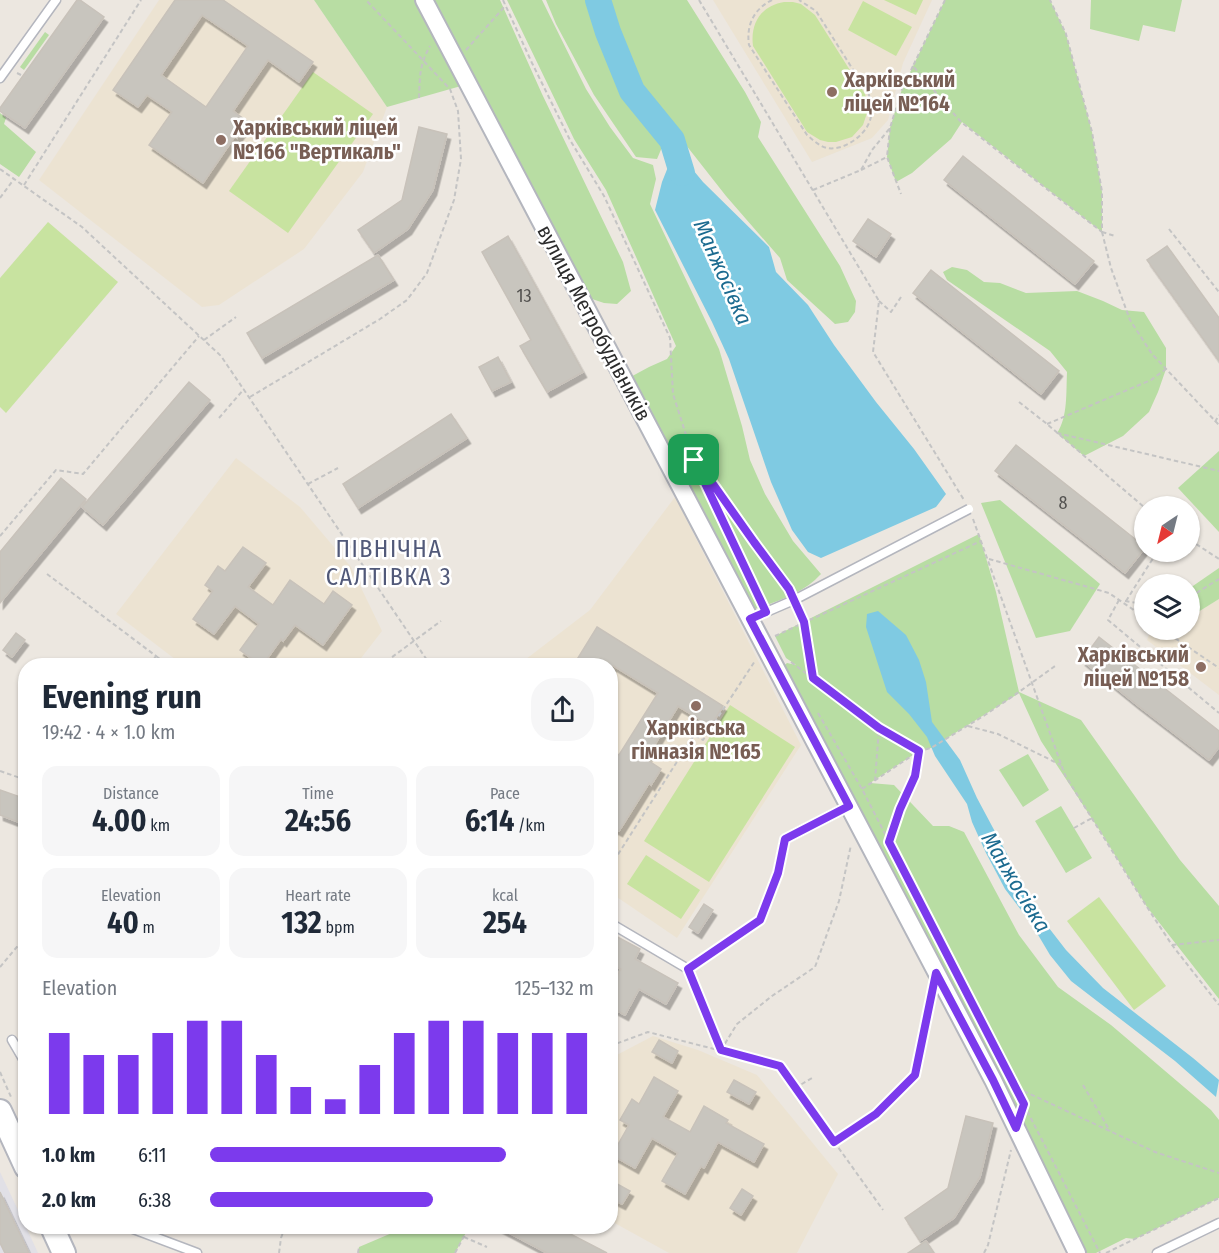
<!DOCTYPE html>
<meta charset="utf-8">
<style>
:root{--surface:#fff;--page:#f6f6f7;--text:#1f2937;--muted:#747a83;--accent:#7c3aed}
body{margin:0;font-family:"Fira Sans Condensed",sans-serif;background:var(--page);color:var(--text);height:100vh;display:flex;flex-direction:column;font-size:22px;white-space:nowrap}
*{box-sizing:border-box;margin:0}
p{font-size:20px;color:var(--muted)}
.icon{flex:none;width:33px;height:33px;fill:none;stroke:currentColor;stroke-width:2;stroke-linecap:round;stroke-linejoin:round}
.map{position:relative;flex:1;overflow:hidden}
.panel{position:absolute;left:18px;top:658px;width:600px;height:576px;display:flex;flex-direction:column;background:var(--surface);border-radius:24px;box-shadow:0 2px 4px #0004}
.panel>*{flex:none}
.needle{width:39px;rotate:215deg}
.controls{position:absolute;left:1134px;top:496px;display:grid;gap:12px}
.controls a{display:grid;place-items:center;width:66px;height:66px;border-radius:50%;background:var(--surface);box-shadow:0 2px 4px #0004;font-size:30px}
.pin{position:absolute;display:grid;place-items:center;width:51px;height:51px;color:#fff;margin:-26px;border-radius:12px;box-shadow:0 3px 9px #0006}
.round{display:grid;place-items:center;flex:none;width:63px;height:63px;border-radius:24px;background:var(--page)}
.summary{display:flex;align-items:center;justify-content:space-between;height:102px;padding:0 24px}
h1{font-size:33px;font-weight:700;line-height:45px}
.metrics{display:grid;grid-template-columns:repeat(3,1fr);gap:9px;height:102px;padding:6px 24px}
.metrics div{display:grid;align-content:center;border-radius:15px;background:var(--page);text-align:center}
.metrics b{font-size:30px;font-weight:700}
.metrics small{font-size:16px;font-weight:400}
.metrics p{font-size:16px}
.chart{height:168px;padding:12px 24px}
.chart p{display:flex;justify-content:space-between}
.chart svg{width:100%;height:108px;margin-top:6px;stroke:var(--accent);stroke-width:6}
ul{padding:0 24px;list-style:none;font-size:20px}
li{display:grid;grid-template-columns:96px 72px 1fr;align-items:center;height:45px}
li i{height:15px;border-radius:8px;background:var(--accent)}
.map>svg:first-child{display:block}
.industrial{fill:#e1e0e6}
.education{fill:#ece3d2}
.green{fill:#b8dda3}
.pitch{fill:#c8e3a0}
.water{fill:#7fcae2}
.lines{fill:none;stroke-linecap:round;stroke-linejoin:round}
.river{stroke:#7fcae2;stroke-width:26}
.building{fill:#c8c5be;stroke:#c8c2ba;stroke-width:1.5;fill-rule:evenodd;filter:url(#shadow)}
.service-casing{stroke:#b4b6be;stroke-width:11}
.minor-casing{stroke:#b4b6be;stroke-width:20}
.secondary-casing{stroke:#b4b6be;stroke-width:26}
.path{stroke:#c4c4c4;stroke-width:2;stroke-dasharray:4.5 3;stroke-linecap:butt}
.service{stroke:#fff;stroke-width:8}
.minor{stroke:#fff;stroke-width:16}
.secondary{stroke:#fff;stroke-width:22}
.service-bridge-casing{stroke:#b4b6be;stroke-width:11;stroke-linecap:butt}
.service-bridge{stroke:#fff;stroke-width:8}
.route-casing{stroke:#fff;stroke-width:12}
.route{stroke:#7c3aed;stroke-width:8}
.education-dot{fill:#8d6e63;stroke:#fff;stroke-width:2}
.labels{text-anchor:middle;dominant-baseline:central;stroke-width:5;stroke-linejoin:round;paint-order:stroke}
.number-label{font-size:18px;fill:#535250}
.education-label{font-size:21px;font-weight:bold;fill:#785e54;stroke:#fff;text-anchor:start}
.street-label{font-size:21px;fill:#2c2c2c;stroke:#fff}
.water-label{font-size:22px;font-style:italic;fill:#1c6b90;stroke:#fff}
.quarter-label{font-size:24px;letter-spacing:1.5px;fill:#515979;stroke:#fff}
</style>
<div class="map">
<svg width="1219" height="1253" viewBox="0 0 1219 1253">
<defs>
<filter id="shadow"><feDropShadow dx="3.5" dy="5.5" stdDeviation="0" flood-color="#0004"/></filter>
</defs>
<rect width="100%" height="100%" fill="#ece7e0"/>
<!-- industrial -->
<path class="industrial" d="M0,1172L26,1227L38,1253H0Z"/>
<!-- education -->
<g class="education">
<path d="M159,0H314L387,107L363,172L304,249L219,305L202,307L39,180Z"/>
<path d="M713,0H932L903,63L888,120L872,138L812,162Z"/>
<path d="M236,458L300,507L351,567L382,631L355,666H184L116,614Z"/>
<path d="M675,497L801,745L677,938L611,893L610,666H517L590,610Z"/>
<path d="M1219,599V695L1147,640L1151,630H1190V617Z"/>
<path d="M653,1036L698,1050L757,1075L838,1174L797,1253H669L611,1221V1058Z"/>
</g>
<!-- green -->
<g class="green">
<path d="M314,0H424L468,84L387,107Z"/>
<path d="M429,0H500L542,94L623,262L631,291L617,304L604,303L586,297Z"/>
<path d="M507,0H542L586,89L610,127L633,158L653,165L656,179L650,204L719,349L742,426L750,460L765,494L793,541L821,574C802,595 772,603 746,612L625,380L649,367L667,359L676,346L606,190L574,139Z"/>
<path d="M546,0H687L745,92L761,122L758,137L840,266L856,301L855,312L848,322L835,324L787,280L780,258L726,196L671,126L657,159L636,157L594,95L556,24Z"/>
<path d="M945,0H1050L1066,34L1092,132L1102,192V232L962,122L951,139L912,173L896,182L887,157L890,128L902,89Z"/>
<path d="M1091,0H1182L1175,32L1143,25L1139,41L1090,29Z"/>
<path d="M45,32L49,35L24,70L20,67Z"/>
<path d="M0,113L6,118L4,124L36,152L19,177L0,164Z"/>
<path d="M952,267L967,270L984,282L1000,283L1026,293L1077,291L1103,301L1122,310L1144,312L1166,348V369L1158,392L1149,412L1123,436L1084,456L1057,433C1068,417 1066,391 1067,372L1050,351L947,280L943,272Z"/>
<path d="M1219,451V532L1178,488Z"/>
<path d="M1000,500L1100,584L1070,631L1036,638L981,503Z"/>
<path d="M979,534L996,592L1019,692L1081,720L1180,860L1219,906V999L1147,907L1102,834L1041,741L1019,693L931,748L919,751L870,783L894,785L933,826H949L964,832L1019,935L1058,987L1111,1025L1211,1110L1219,1120V1198L1135,1239L1126,1238L1096,1253H1077L778,671L787,663L796,665L786,658L775,636Z"/>
<path d="M1219,568V599L1190,617V588Z"/>
<path d="M1028,754L1049,790L1023,807L999,770Z"/>
<path d="M1061,806L1092,858L1066,873L1035,821Z"/>
<path d="M406,1227H469L455,1253H358L359,1247Z"/>
</g>
<!-- pitch -->
<g class="pitch">
<path d="M884,0H923L916,15Z"/>
<path d="M863,1L912,27L896,56L848,30Z"/>
<path d="M784,2H793L801,4L815,15L865,94L867,102L868,110L863,125L852,137L836,142H828L820,140L807,132L753,46C750,23 761,6 784,2Z"/>
<path d="M313,72L373,114L288,233L229,191Z"/>
<path d="M48,222L118,282L6,413L0,407V278Z"/>
<path d="M730,705L795,747L709,882L644,841Z"/>
<path d="M646,855L700,890L681,919L627,884Z"/>
<path d="M1099,897L1166,986L1134,1010L1067,921Z"/>
</g>
<!-- water -->
<g class="water">
<path d="M672,140L684,159L703,182L769,247L776,272L808,305L834,345L876,402L914,449L946,494L936,507L821,558L808,552L792,530L771,482L729,359L712,322L655,210L662,182L670,162Z"/>
<path d="M878,611L906,635L919,660L926,682L932,722L960,760L977,798L1008,856L1021,884L1042,919L1066,950L1103,988L1193,1058L1219,1080L1216,1097L1175,1061L1071,981L1050,955L1031,923L1005,889L986,853L972,822L967,804L935,756L927,737L909,714L887,692L866,627L867,614Z"/>
</g>
<g class="lines">
<!-- river -->
<path class="river" d="M598,0L608,32L632,91L672,140L682,173"/>
</g>
<!-- building -->
<g class="building">
<path d="M77,0H80L104,17L25,128L0,111V108Z"/>
<path d="M175,0H223L313,62L299,82L268,60L233,111L248,122L237,138L235,136L203,183L149,145L172,112L147,95L138,107L113,90ZM202,15L248,46L206,107L161,75Z"/>
<path d="M419,127L447,134L433,190L408,229L374,253L358,230L402,200Z"/>
<path d="M963,156L1094,261L1075,284L944,180Z"/>
<path d="M868,219L891,234L876,257L853,241Z"/>
<path d="M508,236L583,372L547,392L520,346L531,340L482,252Z"/>
<path d="M1167,246L1219,318V361L1147,260Z"/>
<path d="M378,255L394,280L262,358L247,333Z"/>
<path d="M931,270L1059,371L1041,394L913,293Z"/>
<path d="M498,357L511,382L492,391L479,367Z"/>
<path d="M189,382L210,400L103,525L82,507Z"/>
<path d="M451,414L467,438L358,508L343,484Z"/>
<path d="M1016,445L1144,546V549L1125,573L995,471Z"/>
<path d="M61,478L86,499L0,603V552Z"/>
<path d="M243,547L266,563L248,587L273,605L290,580L324,604L333,591L352,605L323,645L295,625L283,641L281,639L262,666L240,650L259,624L235,606L214,634L193,619L213,591L205,585L218,566L225,571Z"/>
<path d="M597,627L723,706L711,726L678,706L646,759L661,769L651,785L649,783L619,831L610,826V750L619,755L658,693L614,666H573Z"/>
<path d="M16,633L25,640L12,657L3,650Z"/>
<path d="M1099,637L1219,731V747L1209,760L1136,704L1082,660Z"/>
<path d="M0,790L26,799V825L0,815Z"/>
<path d="M704,904L713,910L698,933L689,927Z"/>
<path d="M610,933L640,949L635,959L678,983L666,1004L639,989L625,1015L610,1007V987L621,969L610,964Z"/>
<path d="M659,1040L678,1051L672,1063L652,1052Z"/>
<path d="M654,1077L678,1091L663,1117L690,1132L704,1106L728,1120L726,1123L764,1144L754,1162L718,1142L704,1168L701,1166L685,1194L662,1181L678,1153L652,1138L635,1168L612,1155L629,1125L620,1120L632,1099L639,1104Z"/>
<path d="M734,1080L756,1092L749,1104L727,1092Z"/>
<path d="M966,1116L993,1123L980,1177L954,1218L920,1241L905,1218L948,1188Z"/>
<path d="M610,1180L630,1191L622,1204L610,1198Z"/>
<path d="M742,1189L753,1196L741,1215L730,1208Z"/>
<path d="M0,1192L29,1253H5L0,1243Z"/>
<path d="M498,1227H557L607,1253H547Z"/>
<path d="M926,1241L934,1253H908Z"/>
</g>
<g class="lines">
<defs>
<g id="service">
<path d="M0,78L56,0"/>
<path d="M610,923L688,969L760,920L778,873L785,839L849,806"/>
<path d="M12,1040L26,1064"/>
<path d="M128,1227L197,1253"/>
<path d="M1157,1253L1219,1223"/>
</g>
<path id="minor" d="M424,0L993,1080L1077,1253"/>
<g id="secondary">
<path d="M0,1111L26,1167"/>
<path d="M52,1227L64,1253"/>
</g>
</defs>
<!-- service casing -->
<use href="#service" class="service-casing"/>
<!-- minor casing -->
<use href="#minor" class="minor-casing"/>
<!-- secondary casing -->
<use href="#secondary" class="secondary-casing"/>
<!-- path -->
<g class="path">
<path d="M503,0L532,63L570,140L604,196L670,338L673,394L694,460L708,477L789,589"/>
<path d="M699,0L879,301L873,352L964,500"/>
<path d="M772,0C754,9 746,25 749,45L807,135C813,140 819,146 827,148C843,151 863,137 869,123C873,114 871,105 869,95L816,11L799,0"/>
<path d="M945,0L913,66L961,122L1102,232V192L1092,132L1066,34L1050,0"/>
<path d="M466,50L506,5"/>
<path d="M17,73L23,76"/>
<path d="M419,98C420,76 419,66 430,46"/>
<path d="M890,128L887,157L901,194"/>
<path d="M0,169L82,227L221,356L431,666"/>
<path d="M861,170L887,157"/>
<path d="M24,185L141,0"/>
<path d="M813,190L861,170L872,150L890,128L902,89L913,66"/>
<path d="M0,198L14,179"/>
<path d="M1169,229L1219,292"/>
<path d="M1102,232L1111,268L1130,320L1152,354L1219,425"/>
<path d="M1102,232L1115,236"/>
<path d="M879,301L891,312L901,297"/>
<path d="M204,340L236,317"/>
<path d="M250,397L380,319L407,300L427,273L454,200L461,159L458,111L450,89L366,0"/>
<path d="M1019,402L1047,424L1144,507"/>
<path d="M219,418L244,389"/>
<path d="M1215,422L1219,415"/>
<path d="M1047,424L1151,380L1166,369"/>
<path d="M1057,433L1219,471"/>
<path d="M694,460L761,602"/>
<path d="M308,484L338,468"/>
<path d="M973,519L1065,775L1147,907L1172,945L1219,1005"/>
<path d="M0,536L56,470L83,474L199,336"/>
<path d="M1190,540L1219,559"/>
<path d="M989,559L1109,593L1144,617"/>
<path d="M47,574L156,656L149,666"/>
<path d="M1190,597L1219,579"/>
<path d="M1119,600L1108,620L1219,713"/>
<path d="M1125,601L1144,604"/>
<path d="M1126,601L1157,552"/>
<path d="M799,611L804,622L813,678"/>
<path d="M1163,630L1219,668"/>
<path d="M775,636L981,541"/>
<path d="M156,656L169,666"/>
<path d="M791,662L879,728L919,751"/>
<path d="M380,666L441,621"/>
<path d="M818,713L862,789L1100,1253"/>
<path d="M968,726L998,734L1061,765"/>
<path d="M0,771L26,780"/>
<path d="M875,781L879,728"/>
<path d="M862,789L919,751L931,748L985,715L1019,692L1055,666"/>
<path d="M1074,828L1092,818"/>
<path d="M889,842L900,809L915,776L919,751"/>
<path d="M610,867L694,735L703,740L755,661"/>
<path d="M1172,945L1219,940"/>
<path d="M0,967L26,936"/>
<path d="M693,980L721,1050"/>
<path d="M610,1046L648,1032L780,1066L883,1210"/>
<path d="M721,1050L737,1024L772,996L815,967L839,901L851,845"/>
<path d="M0,1072L11,1097"/>
<path d="M1083,1085L1110,1131"/>
<path d="M795,1088L814,1077"/>
<path d="M1017,1088L1155,1152L1219,1173"/>
<path d="M834,1142L876,1114L915,1075L931,996"/>
<path d="M464,1237L487,1247"/>
<path d="M279,1253L281,1238L285,1227"/>
<path d="M358,1253L359,1247"/>
<path d="M455,1253L469,1227"/>
<path d="M984,1253L988,1245L1011,1150"/>
<path d="M1106,1253L1219,1198"/>
</g>
<!-- service -->
<use href="#service" class="service"/>
<!-- minor -->
<use href="#minor" class="minor"/>
<!-- secondary -->
<use href="#secondary" class="secondary"/>
<defs>
<path id="service-bridge" d="M750,619L794,600L969,509"/>
</defs>
<!-- service-bridge casing -->
<use href="#service-bridge" class="service-bridge-casing"/>
<!-- service-bridge -->
<use href="#service-bridge" class="service-bridge"/>
</g>
<g class="lines">
<defs>
<path id="route" d="M694,460L708,477L754,542L789,589L804,622L813,678L879,728L919,751L915,776L900,809L889,842L1024,1104L1016,1128L993,1080L936,973L915,1075L876,1114L834,1142L780,1066L721,1050L688,969L760,920L778,873L785,839L849,806L750,619L766,612Z"/>
</defs>
<!-- route casing -->
<use href="#route" class="route-casing"/>
<!-- route -->
<use href="#route" class="route"/>
</g>
<!-- markers -->
<g class="education-dot">
<circle cx="832" cy="92" r="6"/>
<circle cx="221" cy="140" r="6"/>
<circle cx="1201" cy="667" r="6"/>
<circle cx="696" cy="706" r="6"/>
</g>
<g class="labels">
<!-- number labels -->
<g class="number-label">
<text x="524" y="296">13</text>
<text x="1063" y="503">8</text>
</g>
<!-- education labels -->
<g class="education-label">
<text x="844" y="80">Харківський<tspan x="844" dy="24">ліцей №164</tspan></text>
<text x="233" y="128">Харківський ліцей<tspan x="233" dy="24">№166 "Вертикаль"</tspan></text>
<text x="1189" y="655" text-anchor="end">Харківський<tspan x="1189" dy="24">ліцей №158</tspan></text>
<text x="696" y="728" text-anchor="middle">Харківська<tspan x="696" dy="24">гімназія №165</tspan></text>
</g>
<!-- street labels -->
<g class="street-label">
<text transform="translate(594 323) rotate(62)">вулиця Метробудівників</text>
</g>
<!-- water labels -->
<g class="water-label">
<text transform="translate(723 272) rotate(66)">Манжосівка</text>
<text transform="translate(1016 882) rotate(59)">Манжосівка</text>
</g>
<!-- quarter labels -->
<g class="quarter-label">
<text x="389" y="549">ПІВНІЧНА<tspan x="389" dy="28">САЛТІВКА 3</tspan></text>
</g>
</g>
</svg>
<div class="controls">
<a><svg class="needle" viewBox="-14 -14 28 28"><path d="M0-13l5 13h-10z" fill="#e53935"/><path d="M0 13l5-13h-10z" fill="#747a83"/></svg></a>
<a><svg class="icon" aria-label="layers" viewBox="0 0 24 24"><path d="M12 4l9 5-9 5-9-5zM3 14l9 5 9-5"/></svg></a>
</div>
<div class="pin" style="left:694px;top:460px;background:#1e9e55"><svg class="icon" aria-label="arrive" viewBox="0 0 24 24"><path d="M6 21V4h12l-3 4 3 4H6"/></svg></div>
<section class="panel">
<div class="summary"><div><h1>Evening run</h1><p>19:42 · 4 × 1.0 km</p></div><a class="round"><svg class="icon" aria-label="share" viewBox="0 0 24 24"><path d="M12 15V3M7 8l5-5 5 5M5 13v7h14v-7"/></svg></a></div>
<div class="metrics">
<div><p>Distance</p><b>4.00<small> km</small></b></div>
<div><p>Time</p><b>24:56</b></div>
<div><p>Pace</p><b>6:14<small> /km</small></b></div>
</div>
<div class="metrics">
<div><p>Elevation</p><b>40<small> m</small></b></div>
<div><p>Heart rate</p><b>132<small> bpm</small></b></div>
<div><p>kcal</p><b>254</b></div>
</div>
<div class="chart"><p><span>Elevation</span>125–132 m</p>
<svg viewBox="0 0 160 44" preserveAspectRatio="none"><path d="M5 44V11M15 44V20M25 44V20M35 44V11M45 44V6M55 44V6M65 44V20M75 44V33M85 44V38M95 44V24M105 44V11M115 44V6M125 44V6M135 44V11M145 44V11M155 44V11"/></svg>
</div>
<ul>
<li><b>1.0 km</b>6:11<i style="width:77%"></i></li>
<li><b>2.0 km</b>6:38<i style="width:58%"></i></li>
</ul>
</section>
</div>
